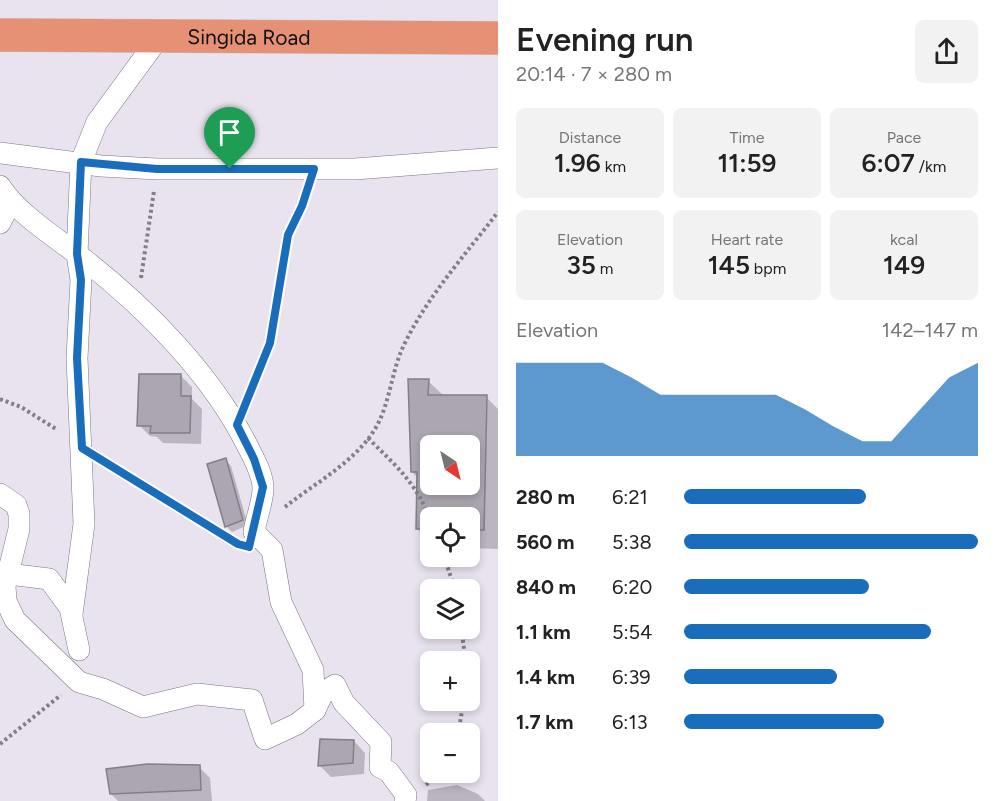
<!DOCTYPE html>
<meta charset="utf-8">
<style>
:root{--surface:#fff;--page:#f2f2f2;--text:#222;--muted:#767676;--accent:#1a6dbb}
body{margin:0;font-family:Figtree,sans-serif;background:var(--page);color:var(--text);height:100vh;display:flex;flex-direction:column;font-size:22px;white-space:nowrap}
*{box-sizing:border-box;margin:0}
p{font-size:20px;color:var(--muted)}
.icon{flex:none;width:33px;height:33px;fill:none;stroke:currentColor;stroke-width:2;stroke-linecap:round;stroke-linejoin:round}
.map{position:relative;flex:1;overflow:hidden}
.panel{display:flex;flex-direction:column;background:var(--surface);width:498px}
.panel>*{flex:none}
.needle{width:39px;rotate:145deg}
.fabs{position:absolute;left:420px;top:435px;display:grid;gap:12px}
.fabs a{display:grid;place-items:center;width:60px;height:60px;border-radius:9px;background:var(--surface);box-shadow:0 3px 9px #0003;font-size:30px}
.pin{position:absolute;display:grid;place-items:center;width:51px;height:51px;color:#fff;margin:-62px -26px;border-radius:50% 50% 50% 0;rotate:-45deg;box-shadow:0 0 6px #0007}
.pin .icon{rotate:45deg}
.round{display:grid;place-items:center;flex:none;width:63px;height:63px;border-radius:9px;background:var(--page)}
.summary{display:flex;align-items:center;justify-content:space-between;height:102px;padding:0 18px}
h1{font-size:33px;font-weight:600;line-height:45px}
.figures{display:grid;grid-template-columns:repeat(3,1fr);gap:9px;height:102px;padding:6px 18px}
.figures div{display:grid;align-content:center;border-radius:9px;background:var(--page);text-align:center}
.figures b{font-size:26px;font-weight:600}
.figures small{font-size:16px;font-weight:400}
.figures p{font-size:16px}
.chart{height:168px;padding:12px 18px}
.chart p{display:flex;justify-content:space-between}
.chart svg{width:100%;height:108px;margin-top:6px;fill:var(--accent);opacity:.7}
ul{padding:0 18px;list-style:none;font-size:20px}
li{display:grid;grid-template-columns:96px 72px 1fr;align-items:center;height:45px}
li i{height:15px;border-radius:8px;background:var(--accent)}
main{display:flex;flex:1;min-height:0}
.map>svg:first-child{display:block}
.shadow{fill:#0003;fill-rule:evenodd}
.building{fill:#aca6b1;stroke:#837e88;stroke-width:1.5;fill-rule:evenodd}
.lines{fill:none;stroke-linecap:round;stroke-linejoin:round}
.street-casing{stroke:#7a757f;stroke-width:22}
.highway-casing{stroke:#c6c6c7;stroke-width:34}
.path{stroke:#837f87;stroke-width:4;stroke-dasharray:3 3;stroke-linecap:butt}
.street{stroke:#fff;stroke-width:21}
.highway{stroke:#e69175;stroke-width:33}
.route-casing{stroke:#fff;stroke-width:12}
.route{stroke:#1a6dbb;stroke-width:8}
.labels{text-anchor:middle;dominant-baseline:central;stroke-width:4.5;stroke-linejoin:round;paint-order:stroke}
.street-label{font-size:21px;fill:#121014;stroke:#e9e3ef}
</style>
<main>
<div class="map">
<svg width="498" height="801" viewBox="0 0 498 801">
<rect width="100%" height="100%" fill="#e9e3ef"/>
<!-- shadow -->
<g class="shadow">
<path d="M181,376L192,387V399L202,409L201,444L163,443L157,437L150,436L139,425Z"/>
<path d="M428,381L444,396L486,397L498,409V549L470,548V518H430V542L418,529V478L412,472ZM430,446H470V484H430Z"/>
<path d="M225,460L231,466L248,525L232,532L226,526Z"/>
<path d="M354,741L365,753L364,774L331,777L319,765Z"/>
<path d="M199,767L210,778L212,801H118L111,794Z"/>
<path d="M457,785L478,794L485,801H427L428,790Z"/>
</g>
<!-- building -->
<g class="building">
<path d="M139,374H181V396H191L190,433H150L151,426H137Z"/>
<path d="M408,379H429L428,395H487L484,530H470V518H430V529H416L417,472H411ZM430,446H470V484H430Z"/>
<path d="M226,458L243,520L225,527L207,464Z"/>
<path d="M320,739L354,740L353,763L318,766Z"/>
<path d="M147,764L200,765L201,790L110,794L106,769Z"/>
</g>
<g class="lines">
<defs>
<g id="street">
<path d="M0,153L101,166L157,169H355L498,158"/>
<path d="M0,186C18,215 59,239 86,261C148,310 211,374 247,445C253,457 263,474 263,488C263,502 256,518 254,532L272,550L281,602L313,670L315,710L323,693L335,685L344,703L381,742L380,767L389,772L406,795L405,801"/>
<path d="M0,223L4,215L5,194"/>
<path d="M0,494L16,505L19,514V529L5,586L6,601L15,620L79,682L103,689L143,707L197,694L252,700L265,739L297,724L315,710"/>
<path d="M0,573L49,579L70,608L79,650"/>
<path d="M72,614L84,524L77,358L81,280L77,254L81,162L97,122L160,36"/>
</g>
<g id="highway">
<path id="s1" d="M0,35L498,38"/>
</g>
</defs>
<!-- street casing -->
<use href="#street" class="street-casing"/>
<!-- highway casing -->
<use href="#highway" class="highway-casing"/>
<!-- path -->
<g class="path">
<path d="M141,278L154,191"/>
<path d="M0,399L21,407L56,429"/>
<path d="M248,400L270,343L288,235L307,193"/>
<path d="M368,438C394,464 419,485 430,521"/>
<path d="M106,465L233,541"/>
<path d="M285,507C315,483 355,462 375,429C390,404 391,373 403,347C426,298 465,255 498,212"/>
<path d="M444,556L455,590"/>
<path d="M461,628L466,662"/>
<path d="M458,734L464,700"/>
<path d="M0,744L61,695"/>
<path d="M426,785L439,772"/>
</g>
<!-- street -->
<use href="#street" class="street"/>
<!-- highway -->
<use href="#highway" class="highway"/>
</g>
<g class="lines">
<defs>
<path id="route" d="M81,162L157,169H314L302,206L288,235L270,343L237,425L254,459L263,487L249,547L238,544L82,448L77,358L81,280L77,254Z"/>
</defs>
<!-- route casing -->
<use href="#route" class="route-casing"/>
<!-- route -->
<use href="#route" class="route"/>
</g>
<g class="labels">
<!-- street labels -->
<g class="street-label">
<text stroke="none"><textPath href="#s1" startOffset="249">Singida Road</textPath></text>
</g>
</g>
</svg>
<div class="fabs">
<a><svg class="needle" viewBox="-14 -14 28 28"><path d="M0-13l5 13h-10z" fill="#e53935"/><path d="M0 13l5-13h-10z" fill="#767676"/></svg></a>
<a><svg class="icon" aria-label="locate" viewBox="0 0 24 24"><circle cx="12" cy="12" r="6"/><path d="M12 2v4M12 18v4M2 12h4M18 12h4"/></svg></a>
<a><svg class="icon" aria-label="layers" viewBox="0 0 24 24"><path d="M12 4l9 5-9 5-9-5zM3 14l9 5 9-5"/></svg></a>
<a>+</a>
<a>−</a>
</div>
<div class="pin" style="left:230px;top:169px;background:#1e9e55"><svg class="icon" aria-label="arrive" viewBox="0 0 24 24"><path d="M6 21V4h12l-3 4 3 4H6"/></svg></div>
</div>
<section class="panel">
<div class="summary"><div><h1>Evening run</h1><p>20:14 · 7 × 280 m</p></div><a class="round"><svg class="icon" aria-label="share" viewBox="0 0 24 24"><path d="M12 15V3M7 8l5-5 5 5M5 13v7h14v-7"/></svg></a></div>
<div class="figures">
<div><p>Distance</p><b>1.96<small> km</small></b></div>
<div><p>Time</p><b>11:59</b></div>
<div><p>Pace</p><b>6:07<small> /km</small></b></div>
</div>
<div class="figures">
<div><p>Elevation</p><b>35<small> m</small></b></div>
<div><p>Heart rate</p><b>145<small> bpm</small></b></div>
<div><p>kcal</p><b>149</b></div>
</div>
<div class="chart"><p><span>Elevation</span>142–147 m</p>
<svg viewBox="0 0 160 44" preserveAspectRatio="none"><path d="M0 44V6L10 6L20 6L30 6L40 12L50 19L60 19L70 19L80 19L90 19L100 25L110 32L120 38L130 38L140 25L150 12L160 6V44z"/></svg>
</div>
<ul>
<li><b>280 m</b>6:21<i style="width:62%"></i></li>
<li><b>560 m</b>5:38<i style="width:100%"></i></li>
<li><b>840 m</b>6:20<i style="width:63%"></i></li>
<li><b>1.1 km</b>5:54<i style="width:84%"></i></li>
<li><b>1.4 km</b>6:39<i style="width:52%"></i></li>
<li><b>1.7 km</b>6:13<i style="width:68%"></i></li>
</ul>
</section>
</main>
